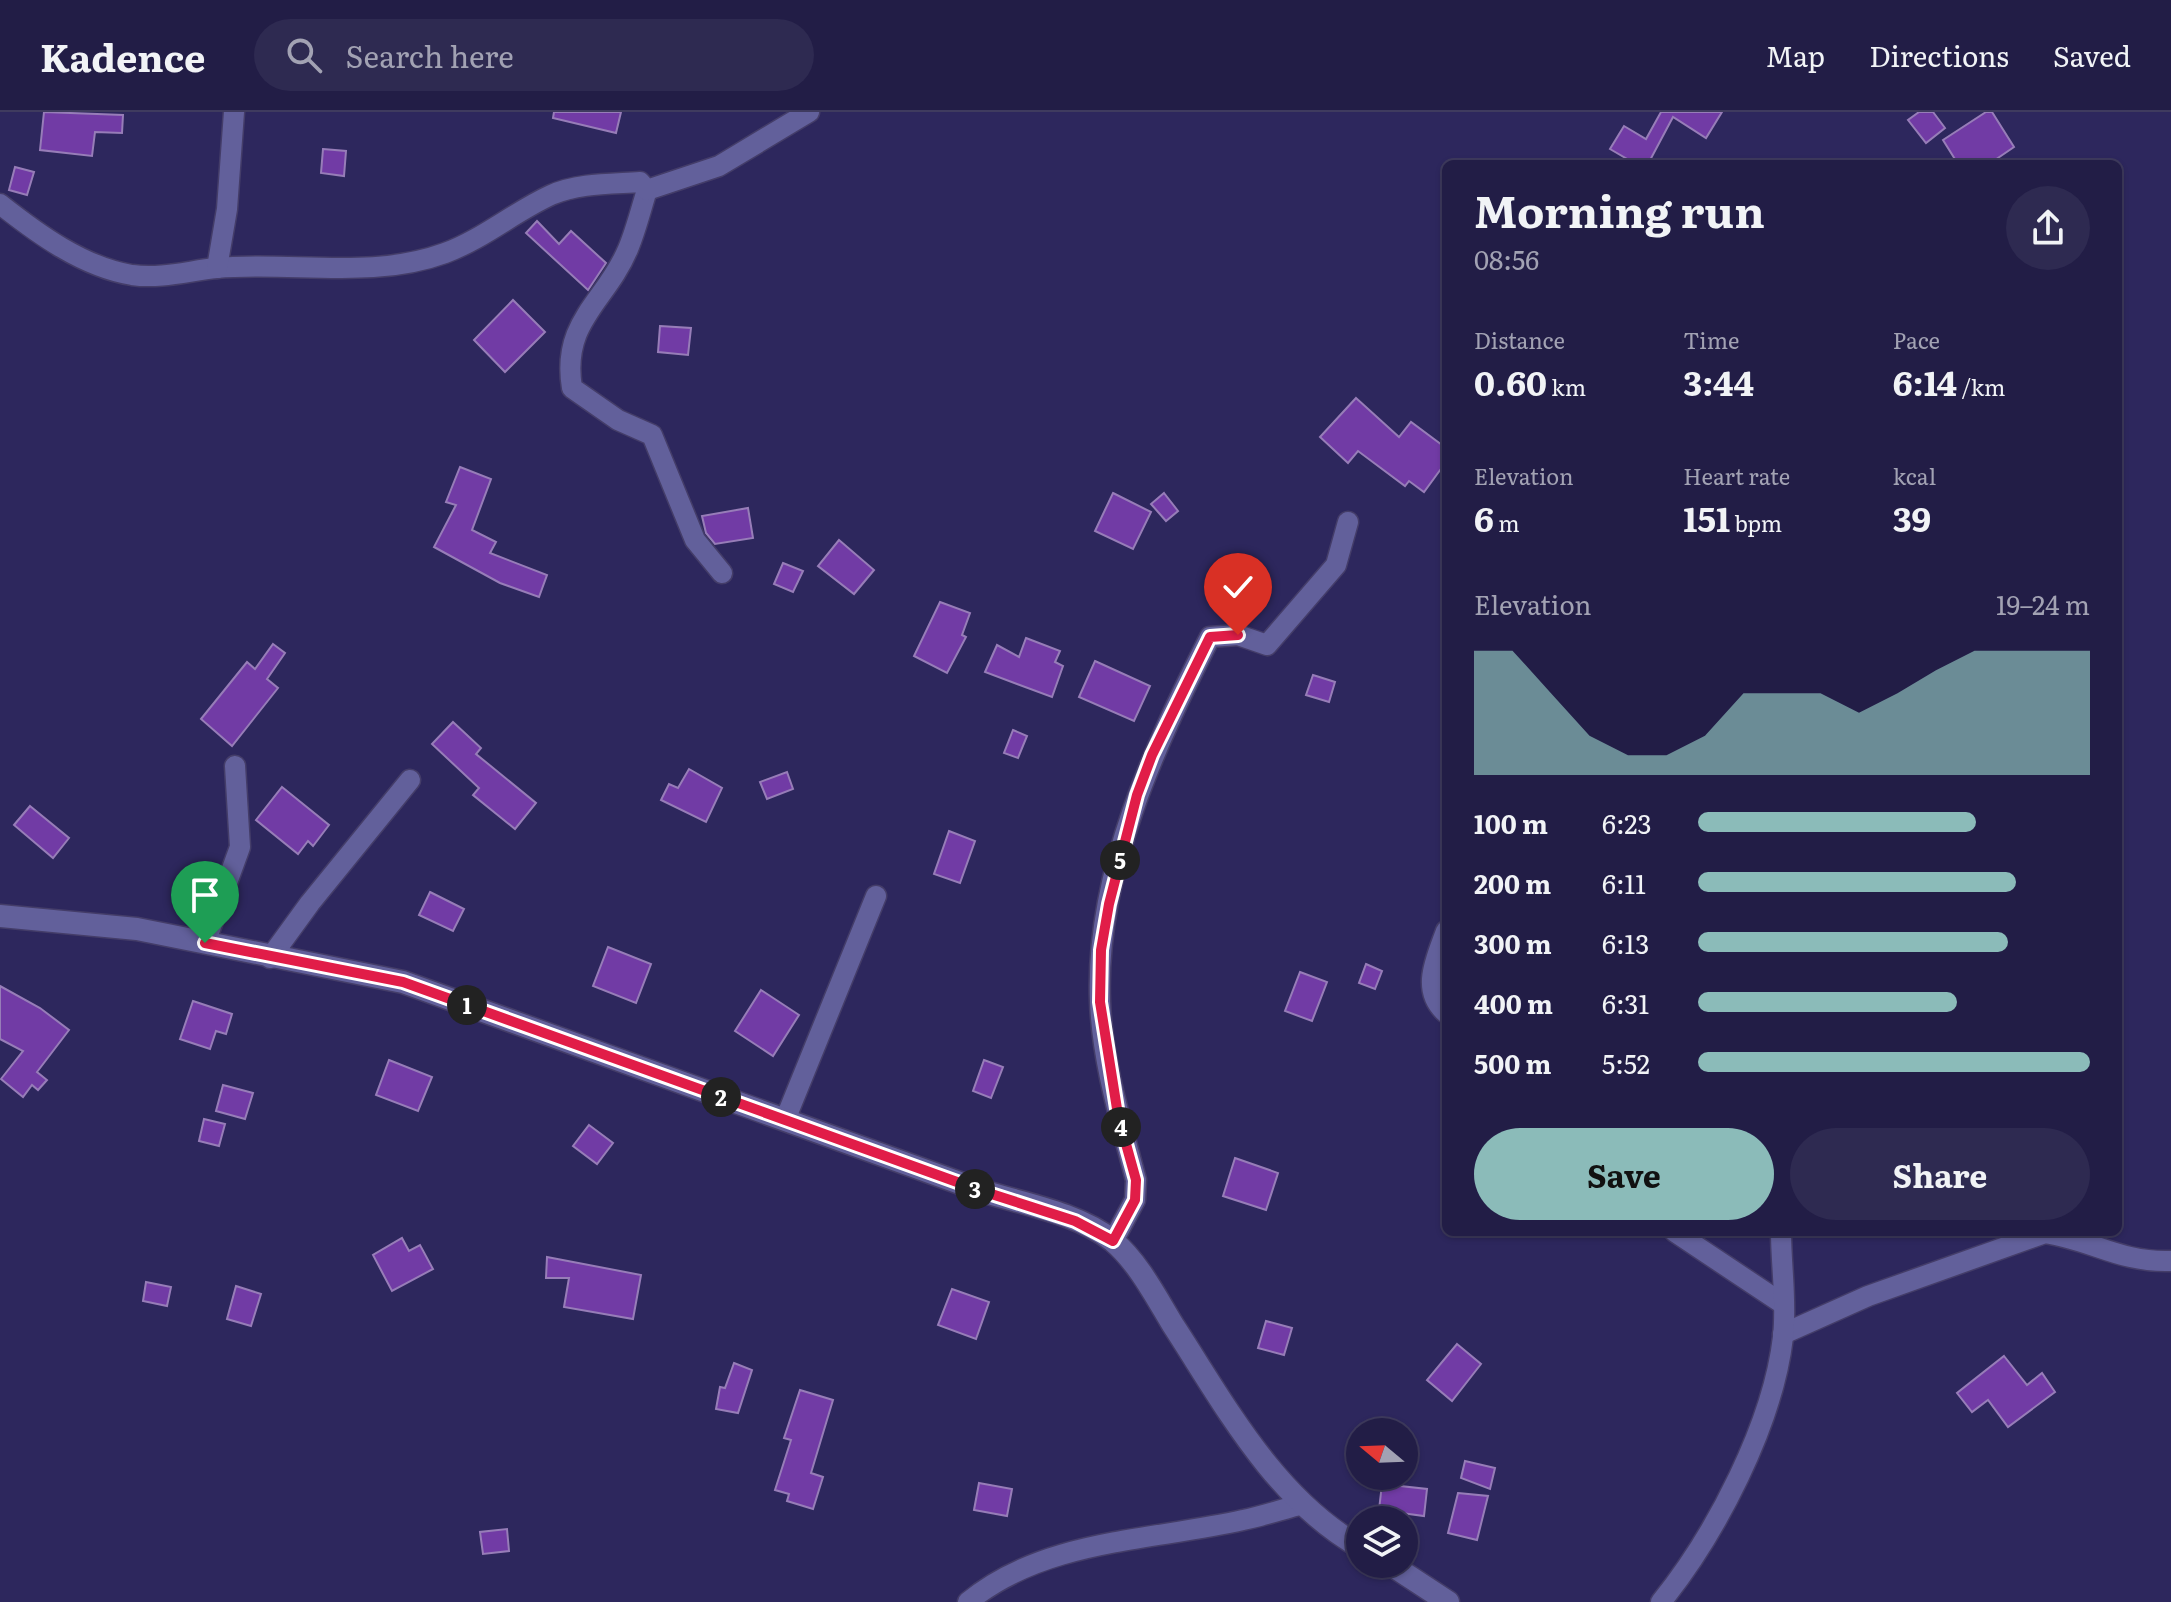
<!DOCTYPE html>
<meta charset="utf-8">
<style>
:root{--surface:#221d46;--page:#2e2a51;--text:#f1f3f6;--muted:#a2a2b3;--line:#3f3b5f;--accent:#8bbbb9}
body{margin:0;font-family:Literata,serif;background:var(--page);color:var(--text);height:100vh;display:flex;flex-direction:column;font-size:30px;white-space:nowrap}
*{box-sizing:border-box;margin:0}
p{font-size:26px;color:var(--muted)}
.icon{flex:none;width:44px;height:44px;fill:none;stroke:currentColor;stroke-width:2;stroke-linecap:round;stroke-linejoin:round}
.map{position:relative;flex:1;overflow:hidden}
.drawer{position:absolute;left:1442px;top:48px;width:680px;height:1076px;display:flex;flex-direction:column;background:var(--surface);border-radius:12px;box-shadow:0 2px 6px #0004,0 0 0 2px var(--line)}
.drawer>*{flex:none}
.needle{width:52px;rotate:289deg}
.tools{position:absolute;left:1346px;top:1306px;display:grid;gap:16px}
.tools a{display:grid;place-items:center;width:72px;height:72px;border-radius:50%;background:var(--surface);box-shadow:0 2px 6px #0004,0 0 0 2px var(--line);font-size:40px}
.pin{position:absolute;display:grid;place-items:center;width:68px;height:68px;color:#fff;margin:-82px -34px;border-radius:50% 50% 50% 0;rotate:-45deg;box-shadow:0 0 8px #0007}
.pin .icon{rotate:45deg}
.km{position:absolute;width:40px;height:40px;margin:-20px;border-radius:50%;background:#222;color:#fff;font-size:22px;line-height:40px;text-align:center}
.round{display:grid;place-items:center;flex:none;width:84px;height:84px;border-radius:42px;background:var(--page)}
.summary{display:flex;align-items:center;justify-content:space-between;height:136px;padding:0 32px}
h1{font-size:44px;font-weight:700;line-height:60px}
.metrics{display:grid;grid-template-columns:repeat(3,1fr);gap:12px;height:136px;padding:8px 32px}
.metrics div{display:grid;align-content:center}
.metrics b{font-size:34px;font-weight:700}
.metrics small{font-size:22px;font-weight:400}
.metrics p{font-size:22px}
.chart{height:224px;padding:16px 32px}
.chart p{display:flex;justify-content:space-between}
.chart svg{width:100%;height:144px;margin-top:8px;fill:var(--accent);opacity:.7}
.primary-button{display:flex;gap:16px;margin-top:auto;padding:16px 32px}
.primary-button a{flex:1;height:92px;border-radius:48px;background:var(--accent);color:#111;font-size:32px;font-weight:700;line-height:92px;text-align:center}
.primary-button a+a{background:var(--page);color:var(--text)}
ul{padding:0 32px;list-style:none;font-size:26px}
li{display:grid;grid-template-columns:128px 96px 1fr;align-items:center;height:60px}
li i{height:20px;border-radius:10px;background:var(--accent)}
header{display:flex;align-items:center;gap:48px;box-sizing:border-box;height:112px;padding:0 40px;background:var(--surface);border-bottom:2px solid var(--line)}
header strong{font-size:38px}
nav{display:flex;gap:44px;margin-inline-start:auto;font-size:28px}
.search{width:560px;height:72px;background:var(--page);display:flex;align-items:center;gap:20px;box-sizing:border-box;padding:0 28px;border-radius:44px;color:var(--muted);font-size:30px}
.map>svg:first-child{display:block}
.building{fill:#713ba5;stroke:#977db8;stroke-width:2}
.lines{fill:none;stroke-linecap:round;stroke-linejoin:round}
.minor-casing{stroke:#443d69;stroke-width:23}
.tertiary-casing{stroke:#443d69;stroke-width:25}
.minor{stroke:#62609b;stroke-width:20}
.tertiary{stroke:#62609b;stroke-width:22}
.route-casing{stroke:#fff;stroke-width:16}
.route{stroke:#e11d48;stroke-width:10}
</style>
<header>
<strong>Kadence</strong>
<div class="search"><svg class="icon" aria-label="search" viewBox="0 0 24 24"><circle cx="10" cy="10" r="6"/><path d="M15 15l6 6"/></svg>Search here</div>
<nav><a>Map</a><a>Directions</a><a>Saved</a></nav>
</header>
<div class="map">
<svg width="2171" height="1490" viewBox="0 0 2171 1490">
<rect width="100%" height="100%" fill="#2d275d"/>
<!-- building -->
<g class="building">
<path d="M44,0L123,3L122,21L95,20L92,44L40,38Z"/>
<path d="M554,0H621L616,21L553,6Z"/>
<path d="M1661,0H1722L1706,26L1673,5L1648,52H1625L1627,47L1610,37L1624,14L1646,27Z"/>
<path d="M1919,0H1933L1945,16L1926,31L1908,8Z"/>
<path d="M1986,0H1992L2014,35L1989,52H1958L1943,28Z"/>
<path d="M323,37L346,39L344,64L321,61Z"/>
<path d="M15,55L34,60L27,83L9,78Z"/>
<path d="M537,109L559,132L571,119L606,151L588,178L526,121Z"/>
<path d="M513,188L545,220L505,260L474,228Z"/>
<path d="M660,214L691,216L688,243L658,240Z"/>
<path d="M1356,286L1399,325L1411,310L1446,336V350L1424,380L1409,369L1405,374L1358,339L1348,351L1320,325Z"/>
<path d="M460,355L491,367L472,418L496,430L490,441L547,463L539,485L500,471L434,435L456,393L446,390Z"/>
<path d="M1113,381L1151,400L1133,437L1095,419Z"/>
<path d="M1164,381L1178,399L1166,409L1151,392Z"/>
<path d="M748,396L753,426L715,432L706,421L702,404Z"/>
<path d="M839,428L874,458L854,482L818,454Z"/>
<path d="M783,451L803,459L793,480L774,472Z"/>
<path d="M940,490L970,501L962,523L966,525L947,561L914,544Z"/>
<path d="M1026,526L1060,539L1055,550L1063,554L1052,585L985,560L997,533L1019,545Z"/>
<path d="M273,532L285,541L267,567L278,576L232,634L201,607L247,550L255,557Z"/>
<path d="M1095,549L1150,574L1134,609L1079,585Z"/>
<path d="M1313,563L1335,570L1329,590L1306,583Z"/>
<path d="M453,610L481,636L476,642L536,691L515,717L473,683L479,676L432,632Z"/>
<path d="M1013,618L1027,624L1018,646L1004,641Z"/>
<path d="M689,657L722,676L706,710L661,688L669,672L678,676Z"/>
<path d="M787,660L793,677L767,687L760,670Z"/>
<path d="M282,675L329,713L313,734L308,729L298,742L256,708Z"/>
<path d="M30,694L69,726L53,746L14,713Z"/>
<path d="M949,719L975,729L960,771L934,762Z"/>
<path d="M430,780L464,797L453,819L419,803Z"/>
<path d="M608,835L651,852L636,891L593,874Z"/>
<path d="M1366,852L1382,859L1375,877L1359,871Z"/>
<path d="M1300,860L1327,870L1312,909L1285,899Z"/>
<path d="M0,874L40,896L69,918L37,960L47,968L38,978L32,973L23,985L1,967L23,939L0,927Z"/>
<path d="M761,878L799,903L773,944L735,919Z"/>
<path d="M193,889L232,902L226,922L216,919L210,937L180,927Z"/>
<path d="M389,948L432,965L418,999L376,983Z"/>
<path d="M984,948L1003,955L991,986L973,979Z"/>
<path d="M223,973L253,981L245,1007L216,999Z"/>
<path d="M204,1007L225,1012L219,1034L199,1029Z"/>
<path d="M589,1013L613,1031L597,1052L573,1034Z"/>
<path d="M1235,1046L1278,1061L1266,1098L1223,1084Z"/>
<path d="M402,1126L409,1139L420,1133L433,1157L392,1179L373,1143Z"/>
<path d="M547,1145L641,1163L633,1207L564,1195L569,1166H546Z"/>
<path d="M146,1170L171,1175L167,1194L143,1189Z"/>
<path d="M236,1174L261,1182L251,1214L227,1207Z"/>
<path d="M952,1177L989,1190L976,1227L938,1213Z"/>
<path d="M1266,1209L1292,1216L1284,1243L1258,1236Z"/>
<path d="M1457,1232L1481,1252L1452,1289L1427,1268Z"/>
<path d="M2004,1244L2027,1273L2042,1261L2055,1280L2008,1315L1988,1288L1972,1300L1957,1281Z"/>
<path d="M734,1251L752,1258L738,1301L716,1297L720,1275L725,1276Z"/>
<path d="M800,1278L833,1288L811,1361L823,1365L813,1397L787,1389L789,1382L775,1378L791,1328L784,1326Z"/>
<path d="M1465,1349L1495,1356L1490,1377L1461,1366Z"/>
<path d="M979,1371L1012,1377L1007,1404L974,1398Z"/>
<path d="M1382,1372L1427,1377L1424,1404L1379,1398Z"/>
<path d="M1458,1381L1488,1384L1477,1428L1448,1421Z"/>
<path d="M507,1417L509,1439L483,1442L480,1420Z"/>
</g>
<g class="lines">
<defs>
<g id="minor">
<path d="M647,78C641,97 636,118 628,137C606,190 561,209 572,276L618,308L652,323L695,428L722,461"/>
<path d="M0,92C38,122 83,155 132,163C161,167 188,159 216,156C291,149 372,168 445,141C483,127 514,100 551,83C578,71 611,72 640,70L647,78L719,54L809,0"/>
<path d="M217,156L227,97L234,0"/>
<path d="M1446,819C1436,847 1420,878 1446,901"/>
<path d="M205,831L240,735L235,654"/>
<path d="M270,846L310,791L410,668"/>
<path d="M785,1008L876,784"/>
<path d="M1675,1120L1783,1192"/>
<path d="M1113,1129L1135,1088L1136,1068C1121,1010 1102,950 1100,889C1095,761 1154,636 1210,525L1238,523L1267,533L1336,453L1348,410"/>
<path d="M1783,1222L1868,1184L2045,1121C2090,1127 2120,1151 2171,1149"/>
<path d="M968,1490C1044,1427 1151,1429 1243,1408C1263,1404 1283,1397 1303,1392"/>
<path d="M1661,1490C1716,1422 1773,1312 1783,1225C1787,1190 1781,1154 1781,1120"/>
</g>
<g id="tertiary">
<path d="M0,804L137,817L403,870L982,1079C1024,1092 1078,1101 1113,1129C1138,1150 1156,1185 1173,1213C1225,1293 1274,1386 1360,1435"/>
<path d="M1390,1452L1448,1490"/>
</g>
</defs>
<!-- minor casing -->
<use href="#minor" class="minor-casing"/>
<!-- tertiary casing -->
<use href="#tertiary" class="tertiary-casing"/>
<!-- minor -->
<use href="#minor" class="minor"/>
<!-- tertiary -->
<use href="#tertiary" class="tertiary"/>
</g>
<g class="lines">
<defs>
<path id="route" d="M205,831L403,870L982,1079L1075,1109L1113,1129L1135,1088L1136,1068L1118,1003L1100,890L1101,838L1109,792L1137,683L1152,643L1210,525L1238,523"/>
</defs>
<!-- route casing -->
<use href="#route" class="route-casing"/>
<!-- route -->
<use href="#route" class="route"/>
</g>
</svg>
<div class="tools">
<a><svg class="needle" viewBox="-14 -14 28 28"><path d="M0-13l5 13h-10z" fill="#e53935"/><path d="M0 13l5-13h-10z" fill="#a2a2b3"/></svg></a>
<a><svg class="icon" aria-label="layers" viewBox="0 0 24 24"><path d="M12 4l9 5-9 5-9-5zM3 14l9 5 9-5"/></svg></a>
</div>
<div class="pin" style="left:205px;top:831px;background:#1e9e55"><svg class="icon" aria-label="arrive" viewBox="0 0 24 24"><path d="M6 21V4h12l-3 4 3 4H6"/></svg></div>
<div class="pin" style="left:1238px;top:523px;background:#d93025"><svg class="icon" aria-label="check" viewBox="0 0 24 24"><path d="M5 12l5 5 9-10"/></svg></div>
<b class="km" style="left:467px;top:893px">1</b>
<b class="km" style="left:721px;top:985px">2</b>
<b class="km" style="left:975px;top:1077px">3</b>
<b class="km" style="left:1121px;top:1015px">4</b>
<b class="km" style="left:1120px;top:748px">5</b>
<section class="drawer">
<div class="summary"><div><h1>Morning run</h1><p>08:56</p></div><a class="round"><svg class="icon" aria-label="share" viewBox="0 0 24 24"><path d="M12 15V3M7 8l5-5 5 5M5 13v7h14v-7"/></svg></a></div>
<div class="metrics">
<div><p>Distance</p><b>0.60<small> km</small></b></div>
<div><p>Time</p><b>3:44</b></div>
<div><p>Pace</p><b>6:14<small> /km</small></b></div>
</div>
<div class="metrics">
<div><p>Elevation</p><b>6<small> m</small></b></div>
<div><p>Heart rate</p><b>151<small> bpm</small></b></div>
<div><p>kcal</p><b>39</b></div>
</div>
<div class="chart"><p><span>Elevation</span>19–24 m</p>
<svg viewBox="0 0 160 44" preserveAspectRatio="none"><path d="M0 44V6L10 6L20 19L30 32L40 38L50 38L60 32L70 19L80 19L90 19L100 25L110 19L120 12L130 6L140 6L150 6L160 6V44z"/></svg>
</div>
<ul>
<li><b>100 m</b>6:23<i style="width:71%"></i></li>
<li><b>200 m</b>6:11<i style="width:81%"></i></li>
<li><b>300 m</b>6:13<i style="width:79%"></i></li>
<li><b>400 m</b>6:31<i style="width:66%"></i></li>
<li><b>500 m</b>5:52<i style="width:100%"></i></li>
</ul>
<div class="primary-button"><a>Save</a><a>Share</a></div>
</section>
</div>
